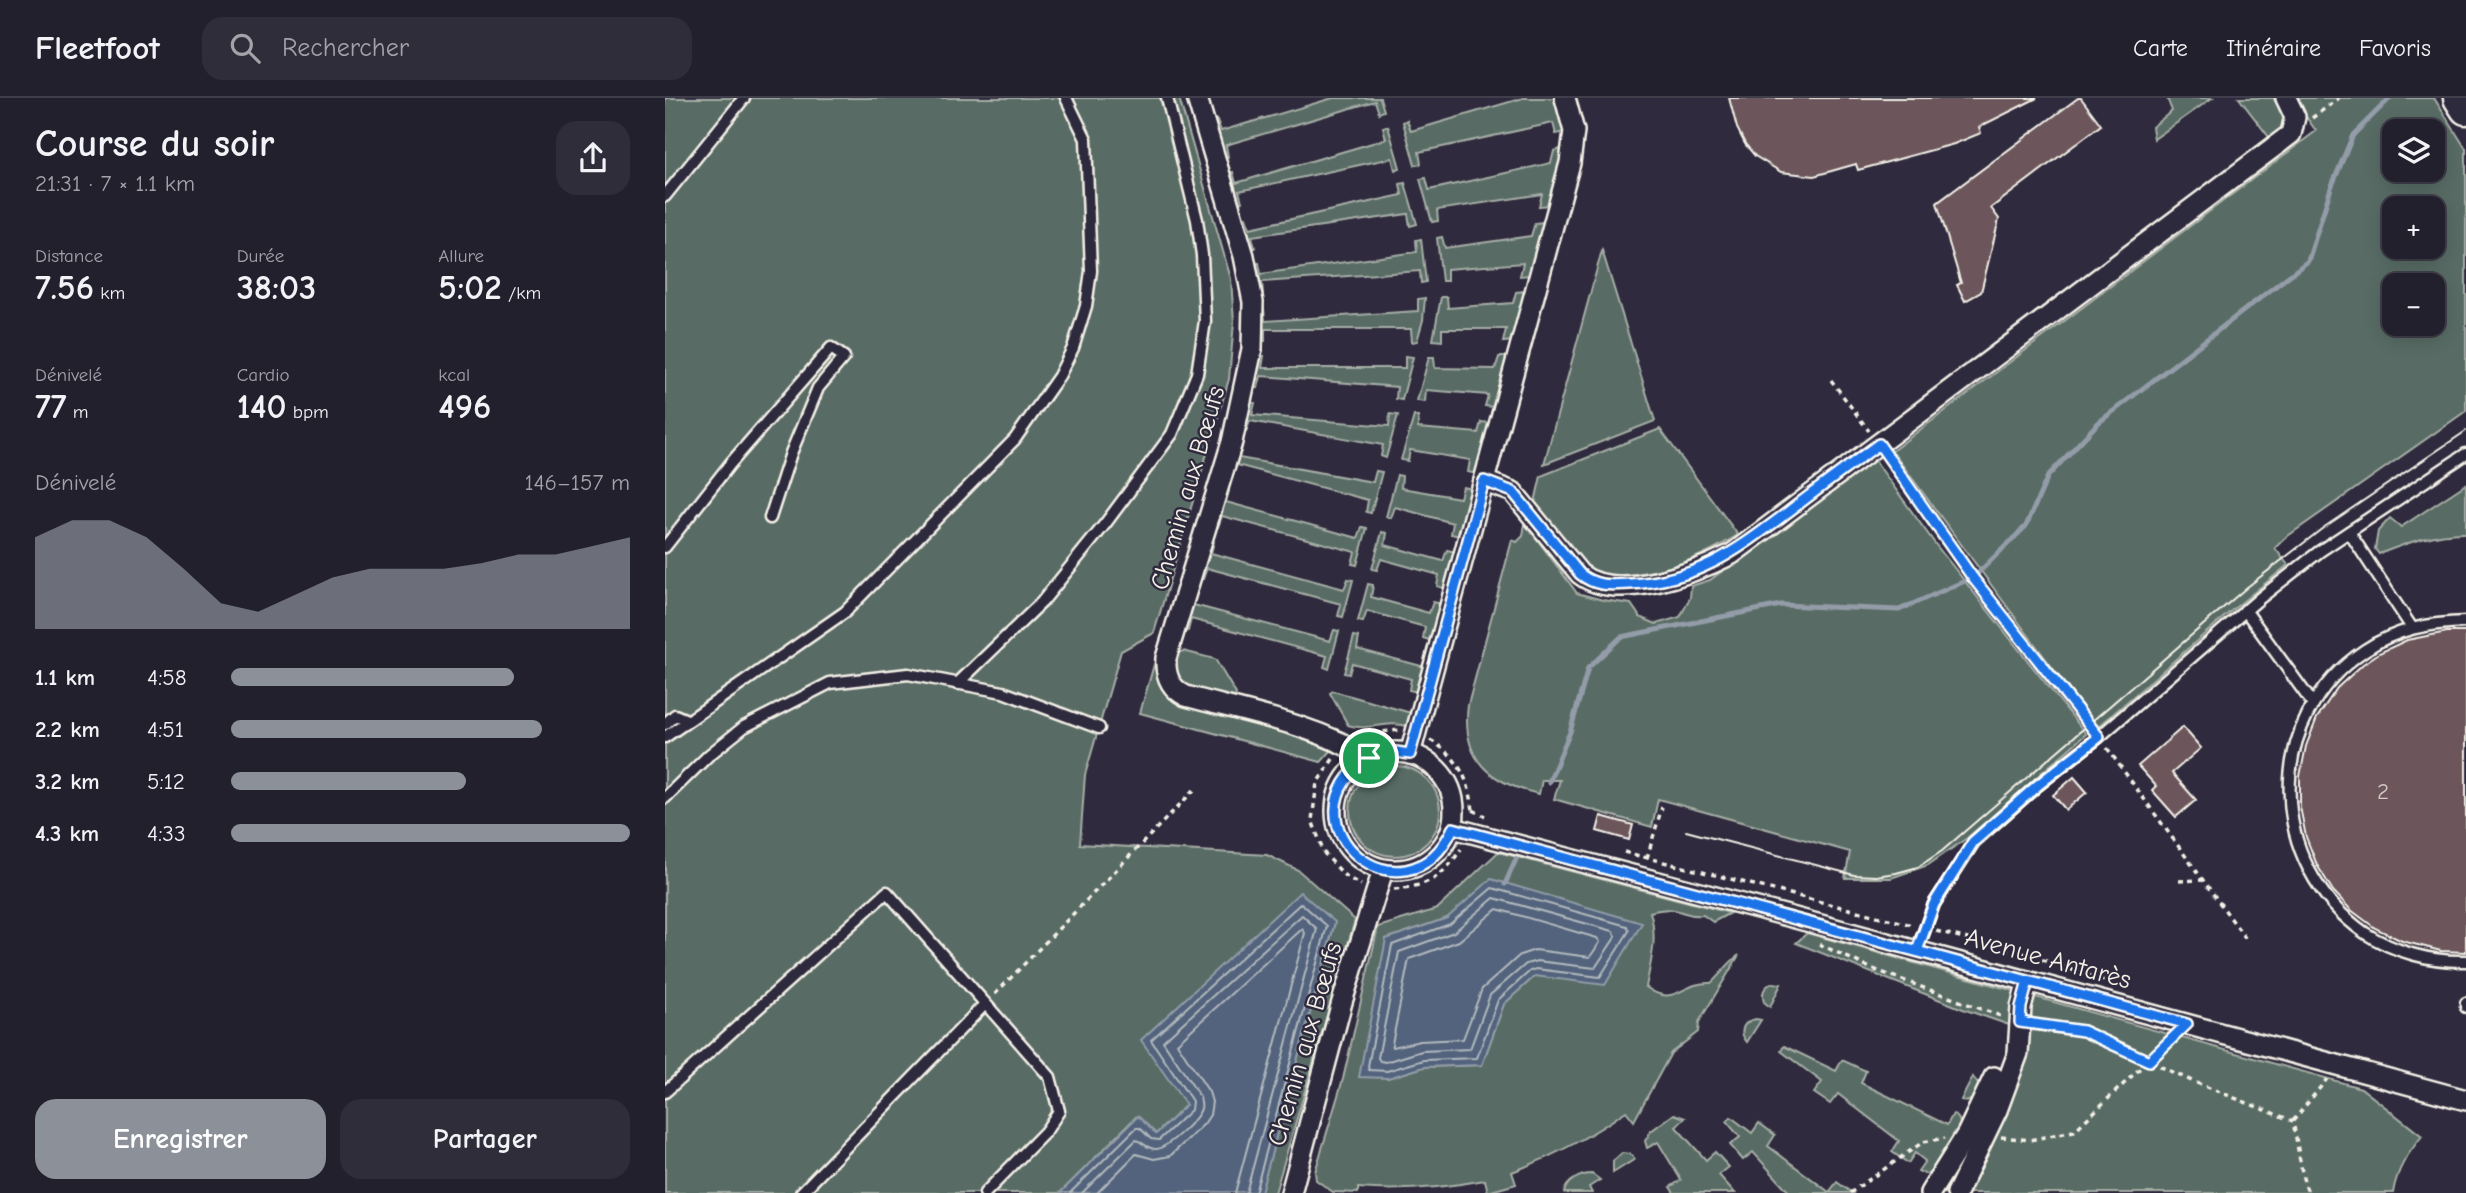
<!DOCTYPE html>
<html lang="fr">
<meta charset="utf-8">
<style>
:root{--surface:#23202e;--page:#2f2d3a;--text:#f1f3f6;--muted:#a3a3aa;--line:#403e4a;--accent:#8c9099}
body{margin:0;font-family:"Comic Neue",sans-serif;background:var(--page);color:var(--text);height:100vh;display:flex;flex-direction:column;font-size:26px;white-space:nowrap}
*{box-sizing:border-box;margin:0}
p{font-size:23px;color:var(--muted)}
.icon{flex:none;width:38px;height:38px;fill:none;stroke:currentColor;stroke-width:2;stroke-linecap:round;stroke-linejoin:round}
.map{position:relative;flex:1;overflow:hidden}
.details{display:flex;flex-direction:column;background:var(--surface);width:665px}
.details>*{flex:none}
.controls{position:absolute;left:1717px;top:21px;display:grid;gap:14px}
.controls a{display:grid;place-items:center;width:63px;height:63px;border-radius:14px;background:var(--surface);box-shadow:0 4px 18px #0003,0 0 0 2px var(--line);font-size:35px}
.pin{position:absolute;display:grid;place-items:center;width:60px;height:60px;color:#fff;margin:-30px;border:4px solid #fff;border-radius:50%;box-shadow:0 2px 7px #0007}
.round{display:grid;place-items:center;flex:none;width:74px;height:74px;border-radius:21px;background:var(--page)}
.headline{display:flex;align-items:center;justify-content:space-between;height:119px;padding:0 35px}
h1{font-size:38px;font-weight:700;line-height:52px}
.figures{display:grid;grid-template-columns:repeat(3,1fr);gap:10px;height:119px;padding:7px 35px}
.figures div{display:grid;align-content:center}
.figures b{font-size:35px;font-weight:700}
.figures small{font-size:19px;font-weight:400}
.figures p{font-size:19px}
.chart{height:196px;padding:14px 35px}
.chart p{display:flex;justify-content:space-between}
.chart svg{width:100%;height:126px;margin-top:7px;fill:var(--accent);opacity:.7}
.action{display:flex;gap:14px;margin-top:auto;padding:14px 35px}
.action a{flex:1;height:80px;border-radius:21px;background:var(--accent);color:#fff;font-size:28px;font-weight:700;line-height:80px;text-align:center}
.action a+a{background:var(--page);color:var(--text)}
ul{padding:0 35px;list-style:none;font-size:23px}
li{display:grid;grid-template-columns:112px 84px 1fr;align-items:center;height:52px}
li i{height:18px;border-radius:9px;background:var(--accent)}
header{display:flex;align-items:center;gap:42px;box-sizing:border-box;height:98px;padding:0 35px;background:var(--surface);border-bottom:2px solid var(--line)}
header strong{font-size:33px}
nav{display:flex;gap:38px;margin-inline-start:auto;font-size:24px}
.search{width:490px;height:63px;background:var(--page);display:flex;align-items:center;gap:18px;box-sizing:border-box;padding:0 24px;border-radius:21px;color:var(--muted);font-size:26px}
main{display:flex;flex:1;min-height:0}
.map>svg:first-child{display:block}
.green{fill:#596c65;stroke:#a6aea6;stroke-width:2;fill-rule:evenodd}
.water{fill:#52647d;stroke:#939ca8;stroke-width:2}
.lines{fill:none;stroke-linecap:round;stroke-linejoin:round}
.shore{stroke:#b3b9bd;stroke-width:2}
.stream{stroke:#939ca8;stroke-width:5}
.building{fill:#6c565c;stroke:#f4f1e8;stroke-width:2}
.lane-casing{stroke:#f4f1e8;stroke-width:15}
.street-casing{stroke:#f4f1e8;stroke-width:24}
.primary-casing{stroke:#f4f1e8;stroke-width:35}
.path{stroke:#f4f1e8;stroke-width:3.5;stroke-dasharray:5 5;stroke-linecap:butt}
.lane{stroke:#2f2a3d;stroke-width:10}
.street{stroke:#2f2a3d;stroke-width:19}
.primary{stroke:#2f2a3d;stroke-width:30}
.tram{stroke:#f4f1e8;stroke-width:2}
.route-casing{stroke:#fff;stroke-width:14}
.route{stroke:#1a73e8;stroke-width:9}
.labels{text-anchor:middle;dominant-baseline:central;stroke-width:5;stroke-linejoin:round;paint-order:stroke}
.number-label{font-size:23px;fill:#d2cac5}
.street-label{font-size:26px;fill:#f4f1e8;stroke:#2f2a3d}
</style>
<header>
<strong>Fleetfoot</strong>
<div class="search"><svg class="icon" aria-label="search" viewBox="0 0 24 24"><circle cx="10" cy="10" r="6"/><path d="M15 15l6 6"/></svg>Rechercher</div>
<nav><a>Carte</a><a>Itinéraire</a><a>Favoris</a></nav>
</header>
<main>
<section class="details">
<div class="headline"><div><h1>Course du soir</h1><p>21:31 · 7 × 1.1 km</p></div><a class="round"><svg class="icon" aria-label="share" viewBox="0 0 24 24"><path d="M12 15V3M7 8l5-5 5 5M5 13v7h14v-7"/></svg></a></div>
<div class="figures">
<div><p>Distance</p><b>7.56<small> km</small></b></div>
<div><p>Durée</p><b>38:03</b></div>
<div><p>Allure</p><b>5:02<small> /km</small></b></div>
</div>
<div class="figures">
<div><p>Dénivelé</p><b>77<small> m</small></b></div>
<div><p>Cardio</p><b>140<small> bpm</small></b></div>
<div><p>kcal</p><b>496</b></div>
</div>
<div class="chart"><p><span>Dénivelé</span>146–157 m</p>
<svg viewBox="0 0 160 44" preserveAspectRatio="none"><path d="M0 44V12L10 6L20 6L30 12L40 23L50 35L60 38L70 32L80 26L90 23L100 23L110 23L120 21L130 18L140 18L150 15L160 12V44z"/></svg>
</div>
<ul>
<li><b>1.1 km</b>4:58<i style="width:71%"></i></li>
<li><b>2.2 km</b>4:51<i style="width:78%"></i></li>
<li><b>3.2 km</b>5:12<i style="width:59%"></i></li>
<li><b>4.3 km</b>4:33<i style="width:100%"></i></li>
</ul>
<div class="action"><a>Enregistrer</a><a>Partager</a></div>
</section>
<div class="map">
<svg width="1801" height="1095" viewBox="0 0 1801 1095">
<rect width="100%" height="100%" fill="#2f2a3d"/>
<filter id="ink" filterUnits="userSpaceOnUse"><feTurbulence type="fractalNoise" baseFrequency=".0143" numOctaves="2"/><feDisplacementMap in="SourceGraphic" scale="14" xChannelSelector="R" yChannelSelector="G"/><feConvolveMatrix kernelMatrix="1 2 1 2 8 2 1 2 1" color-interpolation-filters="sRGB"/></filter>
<g filter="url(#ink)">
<!-- green -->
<g class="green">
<path d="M0,0H514L566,181L569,224L564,281L489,535L456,553L420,677L415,746L602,757L633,772L690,822L610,1095H595L670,824L521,1007L491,1036L472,1018L395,1095H0Z"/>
<path d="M668,0H715L719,13L714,15L710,3L561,47L563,59L559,61L548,24L552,22L556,33Z"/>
<path d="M858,0H890L900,34L891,36L888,25L754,54L756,66L750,67L738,24L742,22L746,33Z"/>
<path d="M1502,0H1547L1489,41L1487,29L1507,13Z"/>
<path d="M1574,0H1608L1619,16L1616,30L1607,43Z"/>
<path d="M1628,0H1769L1801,51V313L1620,440L1610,450L1623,467L1566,513L1432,630L1227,353L1651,33ZM1729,33H1768V72H1729ZM1729,110H1768V149H1729ZM1729,187H1768V226H1729Z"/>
<path d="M723,28L735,70L730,72L727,60L574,93L577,104L572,106L563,75L568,74L571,85L721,41L718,29Z"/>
<path d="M899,50L884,107L874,108L877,96L772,112L773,123L767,124L755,81L761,80L764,92L886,65L889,53Z"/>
<path d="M740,85L752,126L745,128L743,116L587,138L590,150H585L576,121L581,119L585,130L737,97L735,86Z"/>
<path d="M880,124L866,177L855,178L858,165L782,171V183H777L772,140L777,139L780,150L866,138L870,125Z"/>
<path d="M756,141L761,184L756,185L755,173L597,184L598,196H593L588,166L594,165L596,176L752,154L751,142Z"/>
<path d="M937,152L990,323L879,366Z"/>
<path d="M861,193L848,243L838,244L841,231H777V243L768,242L776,199H782L783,210L848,205L851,194Z"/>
<path d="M760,200L758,222L752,243L747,244L746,231H600V243H594V212L599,211L600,223L753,213V201Z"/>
<path d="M593,258H599L597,270H740V258L748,259L737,302L731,301L732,289L596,278L593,290L588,289Z"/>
<path d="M764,259H769L770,270L830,271L834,259H843L830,309L820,308L823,297L761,292L760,304L752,303Z"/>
<path d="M584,304L590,305L587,317L724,328L725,316L733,317L721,360L716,358L718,347L585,323L581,334L577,333Z"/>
<path d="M749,318L753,319V330L813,335L816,324L826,325L812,376L803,374L805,362L745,352L743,363L736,362Z"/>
<path d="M995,331L1073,437C1036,460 999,475 955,477C947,477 936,479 929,475C907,464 885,424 870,404L876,378Z"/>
<path d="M572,348L577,349L574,360L708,384L711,373L717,374L706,415L701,414L703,402L572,367L568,378L563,377Z"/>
<path d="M1208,360L1271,447L1421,636L1302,740L1263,767L1226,780H1180L1185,754L993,701L987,729L889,701L895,682H877L874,696C825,685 796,662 803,607L847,442L852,444L858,438L860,425L912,495L938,502L966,506L975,519L991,526L1015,519L1025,500L1026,488L1045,482Z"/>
<path d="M732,377L737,378L736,390L795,400L798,389L808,391L795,438L786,436L788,425L730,409L726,420L721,419Z"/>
<path d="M1801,386V435C1771,434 1742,445 1714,456L1710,451L1713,433L1725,420L1736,429Z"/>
<path d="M559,392L564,393L561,404L693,440L697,429L702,430L692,467L687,466L690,454L557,418L553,429L548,428Z"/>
<path d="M717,434L722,435L720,447L778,463L782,452L791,454L781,491L772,488L774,477L716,461L712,472L707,471Z"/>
<path d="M544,443L549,444L546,455L679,491L683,481L688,482L678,519L673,518L676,506L542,470L538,481L533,480Z"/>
<path d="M703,486L708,487L706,499L764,515L768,504L777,506L767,543L758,540L760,529L702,513L698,524L693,523Z"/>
<path d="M525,506L665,543L669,532L674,533L664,571L659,569L662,558L526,521L523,533L518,531Z"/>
<path d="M689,538L694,539L692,551L760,569L753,594L744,592L746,581L687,565L684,576L679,575Z"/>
<path d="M518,553L550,561L571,596L569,604L525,592L510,577V556Z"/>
<path d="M492,556C493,579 496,594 516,607L656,644L666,653L656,664L475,615Z"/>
<path d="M668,593L746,615L742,628C720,622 704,634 683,627L665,595Z"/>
<circle cx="730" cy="713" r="45"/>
<path d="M833,754L1065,815L1048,824L1038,817C1026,819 1020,814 1009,812C1001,810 993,812 985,814C993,840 986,863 981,889C1010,911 1017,883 1046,885C1056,876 1063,865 1074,857L1034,924L1033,934L1006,955L969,1023L961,1013C925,1039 889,1058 847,1074L851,1086L823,1094L820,1082C777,1090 737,1094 693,1090V1095L668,1094L651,1082L650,1074L678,981L713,829L772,811ZM782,820L870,878L839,906L817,967L759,969L723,980L721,841Z"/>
<path d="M1142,835L1696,990L1757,1038C1742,1057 1732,1071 1728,1095H1275L1318,1033L1348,963L1350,929L1298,911L1131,845Z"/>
<path d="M1108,885L1116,886L1105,909L1099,904C1096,895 1099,888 1108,885Z"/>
<path d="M1091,921L1096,922L1082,944C1073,934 1078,923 1091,921Z"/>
<path d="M1119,948L1171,973L1177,962L1201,973L1196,985L1282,1027L1288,1016C1295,1020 1296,1025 1295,1032L1267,1075L1260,1076L1253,1073L1260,1063L1250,1055L1243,1065L1227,1054L1234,1043L1173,996L1165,1006L1149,995L1157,984L1116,953Z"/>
<path d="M1308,979L1315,989L1311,1000L1301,1004L1296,1002Z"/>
<path d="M1009,1016L1020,1020L1011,1029L1041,1062L1050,1054L1064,1069L1054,1077L1070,1095H1009L1005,1089L1016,1082L993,1044L982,1050L980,1043L986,1033Z"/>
<path d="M1066,1019L1087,1035L1094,1025L1110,1037L1103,1048L1164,1094L1172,1084L1187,1095H1125L1088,1054L1078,1062L1065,1047L1075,1039L1062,1024Z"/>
<path d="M957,1055L965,1056L970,1061L948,1075V1063Z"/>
<path d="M927,1076L935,1082L924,1089L927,1095H899C901,1083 915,1076 927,1076Z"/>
</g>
<!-- water -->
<g class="water">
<path d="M826,781L977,825L940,887L870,878L839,906L817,967L759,969L723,980L694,979L721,841L782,820Z"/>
<path d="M635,794L670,824L596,1094L395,1095L473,1018L491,1036L521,1007L476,942Z"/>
</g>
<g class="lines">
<!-- shore -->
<g class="shore">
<path d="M827,790L962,828L964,833L935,879L871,871L865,873L833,902L812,960L759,962L722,973L704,972L703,968L727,847L785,826Z"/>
<path d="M829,800L948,833L951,838L930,870L872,863L861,866L825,897L805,951L757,953L721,964L715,963L713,960L734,854L789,834Z"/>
<path d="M832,811L932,840L935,844L925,859L870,852L855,857L817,891L798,941L755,943L728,949L727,946L744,861L794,843Z"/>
<path d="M405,1095L471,1030H475L486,1041L494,1042L526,1012L527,1003L486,942L636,805L662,828L590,1095"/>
<path d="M417,1095L471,1042C478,1044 482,1051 491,1051C501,1051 529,1024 534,1015C538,1009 536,1005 535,999L498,943L637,817L652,831L581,1095"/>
<path d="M432,1095L471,1056L489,1061L505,1058L539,1026L545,1017L547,1004L544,994L512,945L637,831L640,835L570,1095"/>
</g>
<!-- stream -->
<g class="stream">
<path d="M884,684L905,634L923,570L956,539L1116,507L1234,512L1309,479L1361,428L1383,378L1433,325L1643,163L1666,90L1688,37L1725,0"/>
<path d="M840,786L853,757"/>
</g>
</g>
<!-- building -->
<g class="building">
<path d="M1064,0H1372L1314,29L1316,35L1289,46L1193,72L1191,66L1149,78L1116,74L1090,58L1080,46L1072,30Z"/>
<path d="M1413,0H1416L1436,27L1326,110L1334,121L1316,194L1300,203L1292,187L1296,185L1272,105Z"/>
<path d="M1782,534H1801V854L1776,853L1737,843L1710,830L1686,812L1668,793L1652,767L1641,739L1635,709V678L1641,648L1652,620L1672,590L1698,566L1714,555L1742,542Z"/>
<path d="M1518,629L1536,650L1507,675L1531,702L1511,719L1487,692L1491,688L1473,668Z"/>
<path d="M1409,679L1422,694L1401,712L1388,697Z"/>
<path d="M936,718L968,727L964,742L932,733Z"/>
</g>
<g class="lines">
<defs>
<g id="lane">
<path d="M0,98L79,0"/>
<path d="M1684,434L1747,530"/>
<path d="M0,449L65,366L166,250L179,259L153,290L126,355L105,420"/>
<path d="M1580,512L1648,606"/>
<path d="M1801,524C1765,525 1731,531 1700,552C1598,620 1601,766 1700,835C1729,854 1766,864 1801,863"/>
<path d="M292,586L377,504L440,426L507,336L532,276L540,223L537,157L532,122L502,0"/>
<path d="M0,626L10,617L22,622"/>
<path d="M0,639L180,514L350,341L394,278L408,250L421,208L426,173L421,41L401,0"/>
<path d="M0,700L44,657L79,629L165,585L243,576L338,594L434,630"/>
<path d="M1252,853L1269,806L1309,744L1373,687L1434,639L1595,500L1655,453L1801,356"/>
<path d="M1801,905V909"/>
<path d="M0,994L222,794L385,979L394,1013L381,1033L320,1095"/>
<path d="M136,1095L320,906"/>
</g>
<g id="street">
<path d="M532,0L579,158L588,204L587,251L567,344L501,560C500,578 505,590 521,598C583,615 649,626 704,660"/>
<path d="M819,383L848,394L915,476C952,505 1029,475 1067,456L1626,36L1630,19L1621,0"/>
<circle cx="730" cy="713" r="59"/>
<path d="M745,656L905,65L909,33L900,0"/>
<path d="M788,730L1119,817L1801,1002"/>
<path d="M626,1095L677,904L718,772"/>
<path d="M1265,1095L1302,1036L1329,979"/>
<path d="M1292,1095L1332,1012L1353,955L1356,909L1363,883"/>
</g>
<path id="primary" d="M1794,0L1801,11"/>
</defs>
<!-- lane casing -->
<use href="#lane" class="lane-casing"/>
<!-- street casing -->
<use href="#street" class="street-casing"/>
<!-- primary casing -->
<use href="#primary" class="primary-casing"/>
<!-- path -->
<g class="path">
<path d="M1647,20L1674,0"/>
<path d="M1166,282L1204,333"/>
<path d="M1223,359L1309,479L1427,630"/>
<path d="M699,638L707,635L735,632"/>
<path d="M765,642C792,657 805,682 808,713"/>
<path d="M1442,650L1583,844"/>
<path d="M668,661L652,685L647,722L659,755L680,778L696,787"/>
<path d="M808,712L820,718"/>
<path d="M959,754L1247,827"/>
<path d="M982,760L997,709"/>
<path d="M1514,783L1537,782"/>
<path d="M729,791C763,788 777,780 796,751"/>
<path d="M1271,833L1355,854L1445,885"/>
<path d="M1154,846L1205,870L1338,919"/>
<path d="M330,896L531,690"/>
<path d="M1373,927L1418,933L1529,984L1628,1023L1638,1080L1643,1095"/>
<path d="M1628,1023L1662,981"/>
<path d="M1336,1039L1365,1042L1409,1033L1507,940"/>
<path d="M1185,1095L1258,1044L1280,1040"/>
</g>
<!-- lane -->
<use href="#lane" class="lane"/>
<!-- street -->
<use href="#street" class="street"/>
<!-- primary -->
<use href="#primary" class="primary"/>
<!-- tram -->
<path class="tram" d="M1021,733L1189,777L1211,778L1231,775L1253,769L1277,753L1581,490L1658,430L1801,333"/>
</g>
</g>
<g class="lines" filter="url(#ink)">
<defs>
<path id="route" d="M704,660C610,724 740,834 788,730L1363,883L1356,909L1355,924L1418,933L1484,963L1522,926L1252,853L1269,806L1308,744L1373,687L1434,639L1308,480L1214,346C1184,368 1153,391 1123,414C1072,452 1033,483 965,486C945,487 931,489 915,476L848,394L819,383L745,656L731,654L704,660"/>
</defs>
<!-- route casing -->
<use href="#route" class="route-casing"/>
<!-- route -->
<use href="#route" class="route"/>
</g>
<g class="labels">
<!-- number labels -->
<g class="number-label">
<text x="1718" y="693">2</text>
</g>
<!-- street labels -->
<g class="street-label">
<text transform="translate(523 390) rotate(-74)">Chemin aux Bœufs</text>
<text transform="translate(1383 861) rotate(15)">Avenue Antarès</text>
<text transform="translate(640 946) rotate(-74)">Chemin aux Bœufs</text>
</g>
</g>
</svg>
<div class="controls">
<a><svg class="icon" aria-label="layers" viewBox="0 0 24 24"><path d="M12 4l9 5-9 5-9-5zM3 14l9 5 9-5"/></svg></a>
<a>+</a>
<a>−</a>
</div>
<div class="pin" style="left:704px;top:660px;background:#1e9e55"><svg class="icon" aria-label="arrive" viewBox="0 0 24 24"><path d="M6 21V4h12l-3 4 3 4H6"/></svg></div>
</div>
</main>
